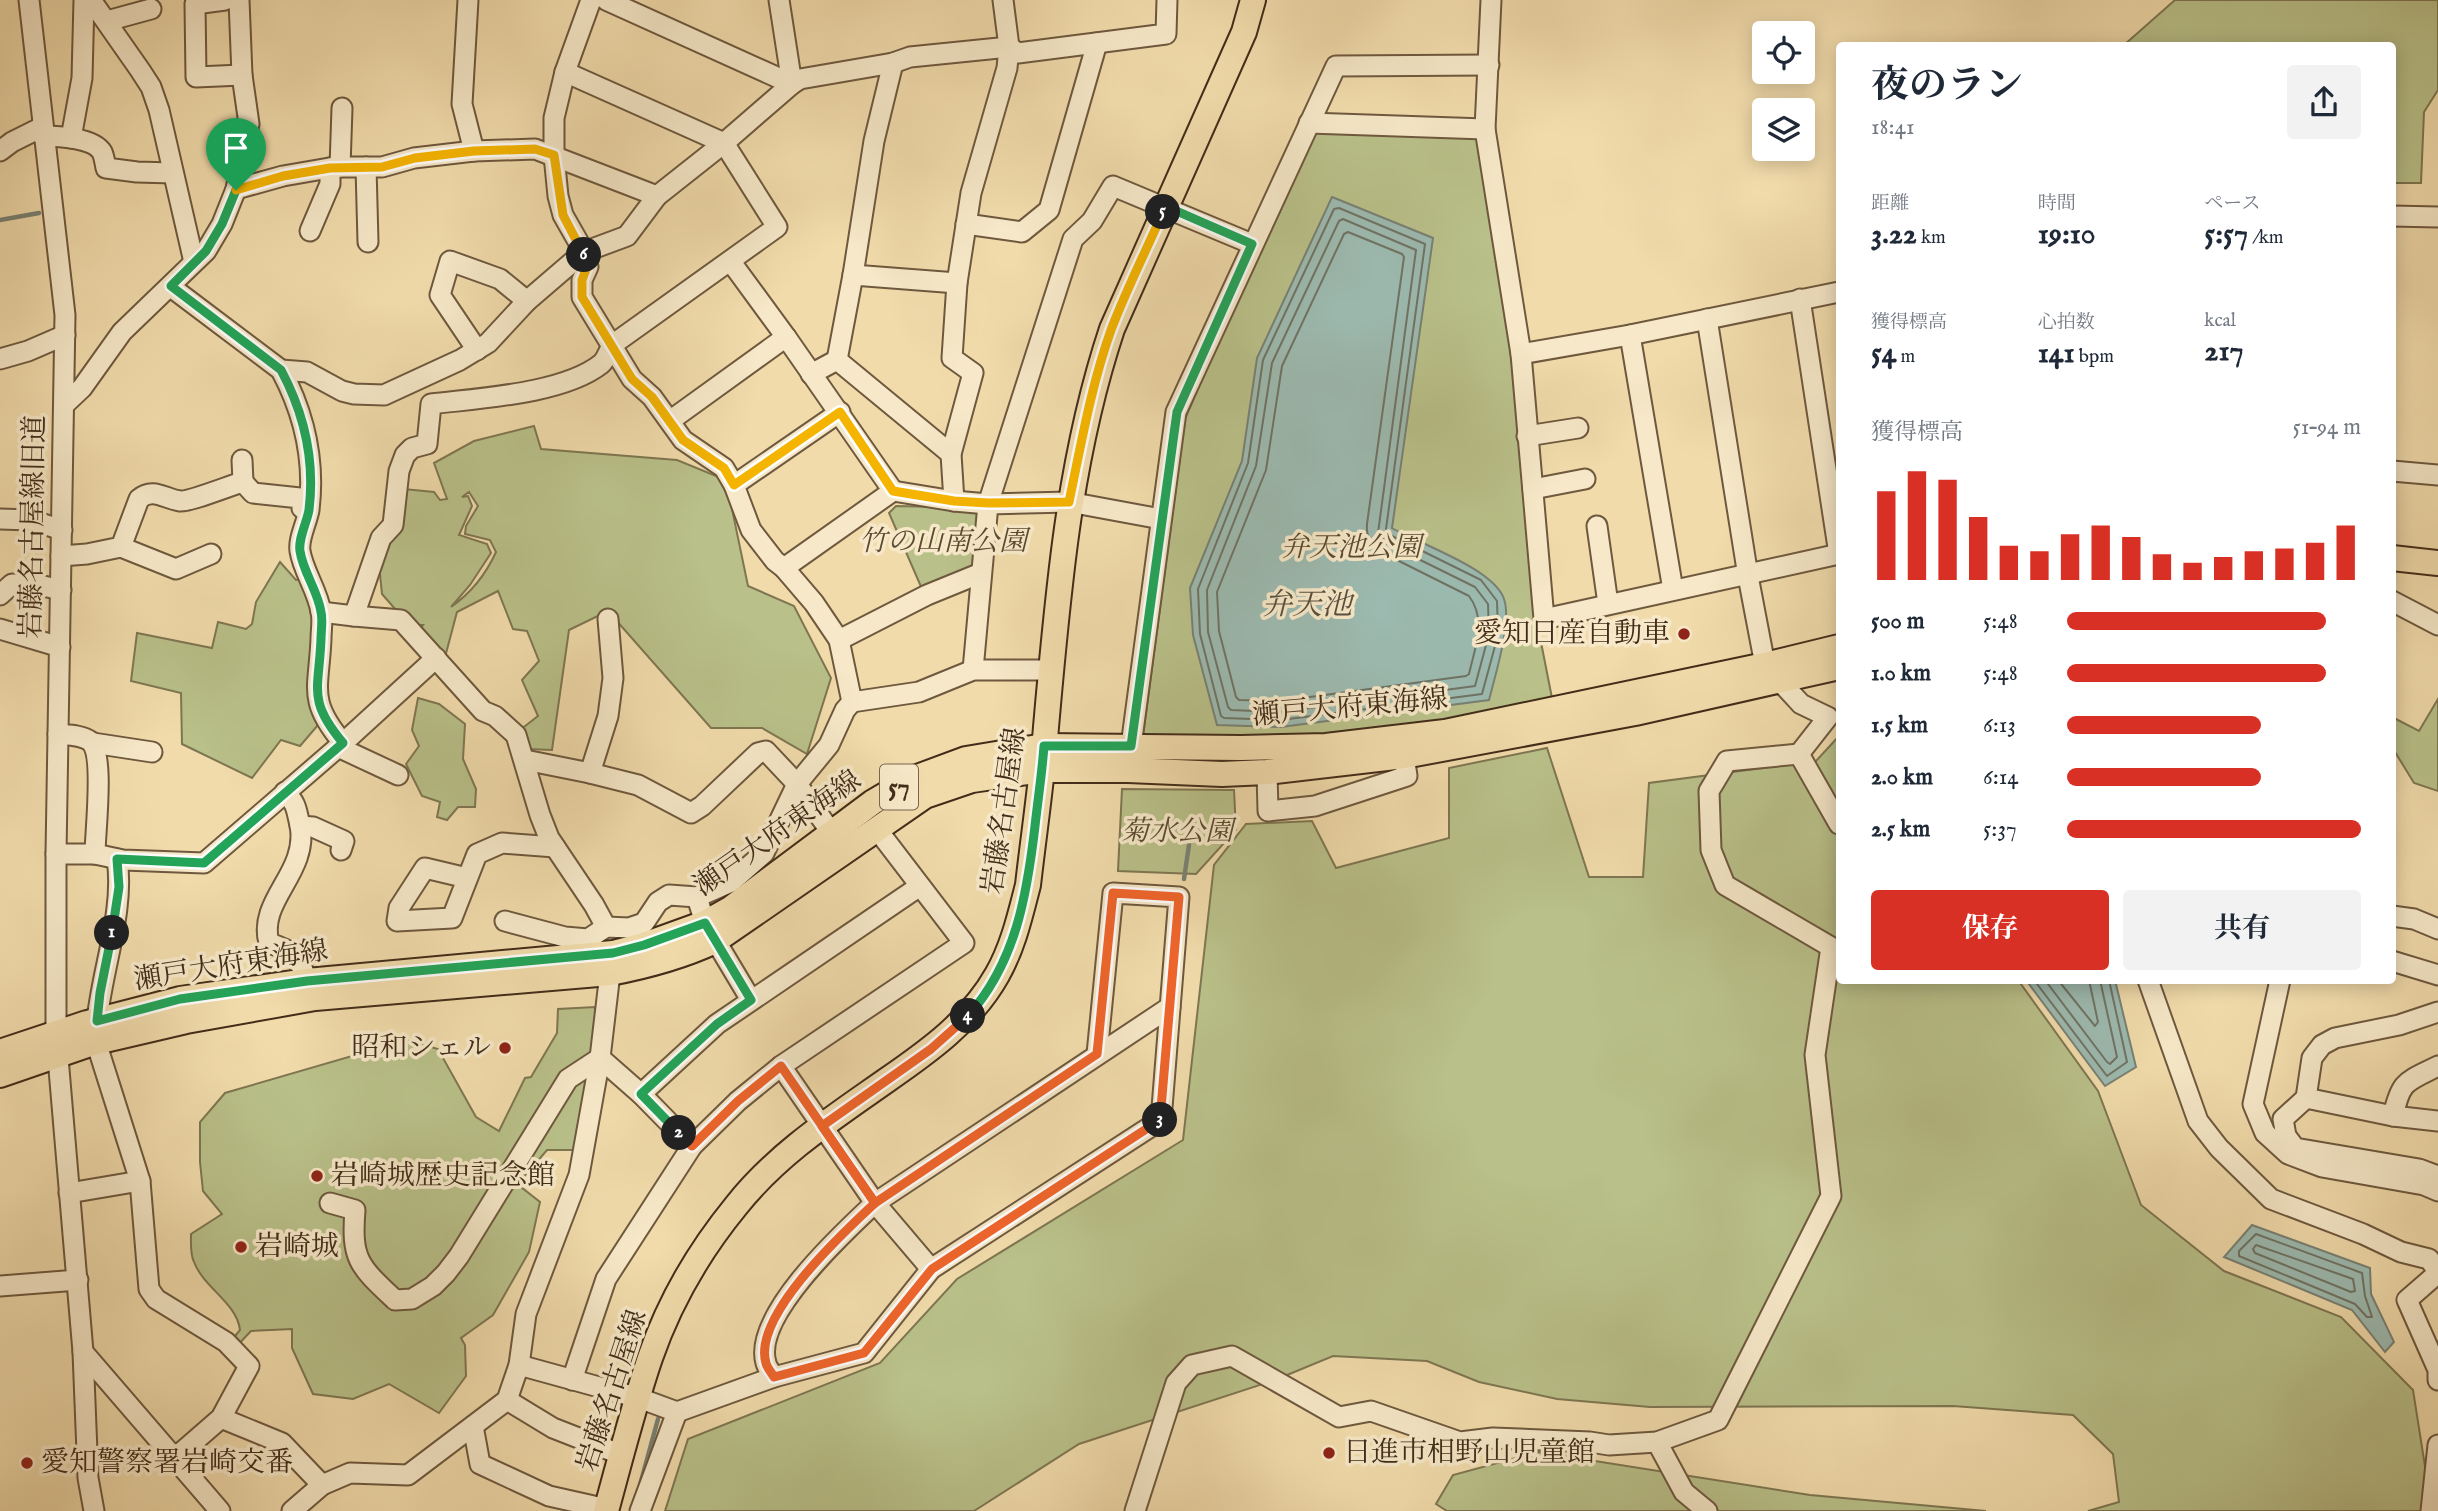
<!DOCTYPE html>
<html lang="ja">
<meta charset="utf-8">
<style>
:root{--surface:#fff;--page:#f2f2f3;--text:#1f2937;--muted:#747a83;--accent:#d93025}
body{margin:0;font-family:"IM FELL English","Noto Serif JP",serif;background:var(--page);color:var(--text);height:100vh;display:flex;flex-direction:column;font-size:26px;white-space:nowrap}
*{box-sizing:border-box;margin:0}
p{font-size:23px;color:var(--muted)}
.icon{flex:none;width:38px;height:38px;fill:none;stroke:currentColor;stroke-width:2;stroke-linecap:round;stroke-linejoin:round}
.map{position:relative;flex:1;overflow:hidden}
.side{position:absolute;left:1836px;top:42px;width:560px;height:942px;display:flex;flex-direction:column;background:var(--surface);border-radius:7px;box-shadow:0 4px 18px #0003}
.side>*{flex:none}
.buttons{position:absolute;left:1752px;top:21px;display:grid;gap:14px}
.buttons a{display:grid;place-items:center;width:63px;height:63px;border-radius:7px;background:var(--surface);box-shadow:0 4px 18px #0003;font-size:35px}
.pin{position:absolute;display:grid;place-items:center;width:60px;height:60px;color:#fff;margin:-72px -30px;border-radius:50% 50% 50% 0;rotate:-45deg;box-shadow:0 0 7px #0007}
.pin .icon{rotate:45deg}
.km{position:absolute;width:35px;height:35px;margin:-18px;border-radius:50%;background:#222;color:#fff;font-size:19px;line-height:35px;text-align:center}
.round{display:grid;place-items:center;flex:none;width:74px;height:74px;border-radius:7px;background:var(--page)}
.summary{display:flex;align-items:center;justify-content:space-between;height:119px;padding:0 35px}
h1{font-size:38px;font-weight:700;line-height:52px}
.metrics{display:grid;grid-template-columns:repeat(3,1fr);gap:10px;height:119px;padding:7px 35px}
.metrics div{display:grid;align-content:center}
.metrics b{font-size:30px;font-weight:700}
.metrics small{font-size:19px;font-weight:400}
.metrics p{font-size:19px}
.chart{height:196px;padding:14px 35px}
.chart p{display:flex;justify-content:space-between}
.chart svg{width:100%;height:126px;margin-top:7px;stroke:var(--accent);stroke-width:6}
.cta{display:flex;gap:14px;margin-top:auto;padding:14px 35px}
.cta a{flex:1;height:80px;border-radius:7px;background:var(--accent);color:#fff;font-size:28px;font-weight:700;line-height:80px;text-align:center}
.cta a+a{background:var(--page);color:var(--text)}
ul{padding:0 35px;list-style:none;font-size:23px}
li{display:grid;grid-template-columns:112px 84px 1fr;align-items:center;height:52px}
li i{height:18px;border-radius:9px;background:var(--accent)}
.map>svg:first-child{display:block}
.green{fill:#b9c089;stroke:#7e7651;stroke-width:2;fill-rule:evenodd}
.water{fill:#9cbab0;stroke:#788174;stroke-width:2}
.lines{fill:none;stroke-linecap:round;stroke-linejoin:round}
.shore{stroke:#6f7364;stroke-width:2}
.stream{stroke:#788174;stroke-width:4.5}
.minor-casing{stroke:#6e583e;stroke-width:23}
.major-casing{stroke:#422c19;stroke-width:28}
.minor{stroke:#f6e8c8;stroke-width:19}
.major{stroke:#f1dbab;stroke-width:24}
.split-1-casing{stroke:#fff;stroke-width:14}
.split-2-casing{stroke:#fff;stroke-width:14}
.split-3-casing{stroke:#fff;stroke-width:14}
.split-4-casing{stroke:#fff;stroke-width:14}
.split-5-casing{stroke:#fff;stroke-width:14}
.split-6-casing{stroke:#fff;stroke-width:14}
.split-7-casing{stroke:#fff;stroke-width:14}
.split-1{stroke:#22a559;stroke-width:9}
.split-2{stroke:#22a559;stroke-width:9}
.split-3{stroke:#f0652b;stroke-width:9}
.split-4{stroke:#f0652b;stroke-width:9}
.split-5{stroke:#22a559;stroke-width:9}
.split-6{stroke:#f5b400;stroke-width:9}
.split-7{stroke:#f5b400;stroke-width:9}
.poi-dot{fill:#8f2418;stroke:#f6e8c8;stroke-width:2.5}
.labels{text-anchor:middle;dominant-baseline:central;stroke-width:7;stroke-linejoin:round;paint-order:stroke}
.shield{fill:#f6e8c8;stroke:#78644e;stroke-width:2}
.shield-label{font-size:26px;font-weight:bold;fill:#422c19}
.street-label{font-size:28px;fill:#422c19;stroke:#f6e8c8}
.park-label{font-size:28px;font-style:italic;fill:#5a4a2f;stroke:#f6e8c8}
.poi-label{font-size:28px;fill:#422c19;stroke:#f6e8c8;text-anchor:start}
.water-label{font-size:30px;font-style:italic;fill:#58503f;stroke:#f6e8c8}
</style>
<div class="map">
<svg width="2438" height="1511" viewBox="0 0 2438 1511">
<rect width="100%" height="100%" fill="#f1dbab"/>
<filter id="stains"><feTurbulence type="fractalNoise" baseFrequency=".00286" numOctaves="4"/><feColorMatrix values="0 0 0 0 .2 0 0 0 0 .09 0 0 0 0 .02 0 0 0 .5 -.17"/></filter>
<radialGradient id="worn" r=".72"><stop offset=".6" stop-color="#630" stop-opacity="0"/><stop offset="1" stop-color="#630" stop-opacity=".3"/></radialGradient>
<!-- green -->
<g class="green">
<path d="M2175,0H2438V90L2424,112L2421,183H2392V46L2124,45Z"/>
<path d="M1312,123L1478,131L1517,350L1538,627L1552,698L1453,721L1278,739L1143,736L1185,419Z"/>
<path d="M534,426L541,449L677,460L726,480L748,586L794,606L831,678L807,754L762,728H711L608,611L569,630L552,750L528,749L520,730L538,716L522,680L539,661L527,631L513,629L498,591L457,612L444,661L418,631L423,625H409L382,594L379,564L404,489L434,492L440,500L447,499L434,463L474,441ZM469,492L478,506L466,526L465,534L490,540L496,552C486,574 471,593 451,607L470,585L491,553L487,544L459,535L472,506L468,496L462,497Z"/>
<path d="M896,506L983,508L977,569L922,589L889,513Z"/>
<path d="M280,562L296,580L304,578L316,618L313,715L318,725L300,746L281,740L252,778L182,744L181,693L131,681L137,633L212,648L218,622L246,629L252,624L256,602Z"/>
<path d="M418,698L439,704L465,724L463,759L476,789L475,807H458L447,820L437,817L440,802L422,796L406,764L419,746L412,730Z"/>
<path d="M2438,699V791L2414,783L2392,747V717L2419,731Z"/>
<path d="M1839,736V980H2018L2098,1091L2141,1205L2224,1271L2341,1317L2413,1390L2432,1511H2088L2119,1502L2113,1454L2073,1415L1953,1406L1650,1407L1557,1399L1479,1382L1427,1361L1333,1356L1275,1380L1079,1444L974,1511H665L688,1439L880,1363L957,1279L1183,1140L1214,865L1246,824L1312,821L1336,868L1449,838V768L1547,748L1589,877H1643L1649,783L1816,761Z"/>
<path d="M1122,789L1234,790L1236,830L1196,874L1118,871Z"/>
<path d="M595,1007V1063L579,1150H547L523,1178L521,1187L540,1202L529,1252L493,1315L461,1338L465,1345L466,1376L439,1413L389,1384L353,1399L313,1394L292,1348V1329L251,1331L235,1348L226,1347L240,1330C237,1303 204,1288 194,1262C190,1254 191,1243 191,1234L222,1214L203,1191L200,1162V1122L225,1093L407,1040L438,1049L476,1117L499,1131L525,1078L531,1077L557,1033L558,1009Z"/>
<path d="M1538,1452L1810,1495L1986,1511H1447L1436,1504L1453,1475Z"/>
</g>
<!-- water -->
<g class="water">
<path d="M1332,197L1433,238L1392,528C1420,544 1494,569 1504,599C1512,622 1495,676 1489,700L1281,727L1217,725L1193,635L1190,588L1242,461L1257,358Z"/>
<path d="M2026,980H2115L2136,1067L2105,1086Z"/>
<path d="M2252,1225L2370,1268L2371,1294L2394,1342L2385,1352L2352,1310L2224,1257Z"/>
</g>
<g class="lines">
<!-- shore -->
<g class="shore">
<path d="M1339,208L1425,244L1386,529L1390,535L1481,580L1497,601L1498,635L1482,694L1281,720L1224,718L1221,716L1200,634L1198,589L1248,463L1263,360L1334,209Z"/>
<path d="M1343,219L1416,250L1378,533L1386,543L1475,587L1488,604L1489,634L1475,686L1280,712L1231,710L1228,707L1208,632L1207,590L1256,466L1272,363L1339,221Z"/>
<path d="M1348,232L1402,254L1404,257L1367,524C1366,536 1370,545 1381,552L1469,596C1487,620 1475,647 1469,674L1466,676L1280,701L1239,700L1236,697L1219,631L1217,592L1266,470L1282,366L1344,234Z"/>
<path d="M2034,980L2107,1076L2127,1062L2109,980"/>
<path d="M2045,980L2107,1062L2110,1064L2117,1057L2100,980"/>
<path d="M2058,980L2095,1026L2098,1022L2089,980"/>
<path d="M2256,1234L2362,1273L2365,1296L2372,1317H2367L2355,1304L2239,1256V1251Z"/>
<path d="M2256,1245L2353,1279L2355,1291L2351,1292L2255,1253L2253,1249Z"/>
</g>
<!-- stream -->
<g class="stream">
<path d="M0,220L39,213"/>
<path d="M1184,879L1189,845"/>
<path d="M640,1485L658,1419"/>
</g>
<defs>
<g id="minor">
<path d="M29,0L65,315L56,854V1034L83,1352L88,1478L94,1511"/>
<path d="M91,0L140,70L151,87L159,110L194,262"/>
<path d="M225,0L195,4L196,77L242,75"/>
<path d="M468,0L462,104L474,151"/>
<path d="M591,0L565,72L554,118V155L558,196L563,215L584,252L588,267L582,280V297L632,379L652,397L683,440L724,468L734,485L751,530L775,561L784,568L814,603L839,640L852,702L845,710L829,745L797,784L764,853L731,882L697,897L705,923L751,1000"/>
<path d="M606,0L792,84L800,79L893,63L910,57L1009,47L1018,53L1166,34L1167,0"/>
<path d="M1491,0L1485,129L1521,354L1544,619L1839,554"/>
<path d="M107,21L151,9"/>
<path d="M1309,123L1485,129"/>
<path d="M43,136C58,136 94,138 102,152C104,156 105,163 106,168L137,172L173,173"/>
<path d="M71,138L82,78L84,0"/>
<path d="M0,151L12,142L42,127"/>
<path d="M340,167L342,108"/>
<path d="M366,167L368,242"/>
<path d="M236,189L283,176L335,167H382L414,158L474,151L535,149L657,196"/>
<path d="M2392,216L2438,217"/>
<path d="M966,224L1022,232L1049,210L1097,43"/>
<path d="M310,231L330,184V168"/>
<path d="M731,262L786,337L893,491"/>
<path d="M853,275L957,283"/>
<path d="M171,287L281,370C304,413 315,461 309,510C307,522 298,539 300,551C303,571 318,591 321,612C323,620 321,630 321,639C319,689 307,700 343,743"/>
<path d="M1800,299L1839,554"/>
<path d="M1630,335L1673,590"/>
<path d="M477,350L440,295L450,261L500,279L527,301"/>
<path d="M1521,354L1630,335L1839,292"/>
<path d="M0,359L28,351L65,335"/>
<path d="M837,360L853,275L874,141L893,63"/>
<path d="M281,370L307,372L342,391L354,394L384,395L460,360L488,343L527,301L584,252L627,236L657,196L724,143L792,84L779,0"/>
<path d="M811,374L837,360L951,454"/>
<path d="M65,404L82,388L122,332L206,251L222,224L236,189L249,124L242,75L239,0"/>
<path d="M671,420L786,337"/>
<path d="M1527,436L1578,428"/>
<path d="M2392,471L2438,475"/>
<path d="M243,482L253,493L300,498L303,500L302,508L308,512"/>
<path d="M734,485L840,412"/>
<path d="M1533,489L1585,479"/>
<path d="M954,501L951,454L973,373L952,358L957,283L971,193L1007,68L1009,47L1003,0"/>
<path d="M0,519L31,520L62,530"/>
<path d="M1597,526L1608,604"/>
<path d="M121,547L176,569L211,554"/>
<path d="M61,556L87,554L121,547L139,499C153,487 165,499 180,501C190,502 231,485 243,482L242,460"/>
<path d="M784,568L893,491L954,501L988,504L1069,502L1161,519"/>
<path d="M0,595L12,584L39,585L61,590"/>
<path d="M2392,601L2438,625"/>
<path d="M321,612L354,616L381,538L393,525L399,471L405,455L412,448L427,444L431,404C479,398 563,394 601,364C606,360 609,351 612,345L777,227L724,143L565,72"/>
<path d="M354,616L401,620L483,711L495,716L516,735L540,815L549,838L594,905L606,927"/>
<path d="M0,629L60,647"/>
<path d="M839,640L927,595L981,573"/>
<path d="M973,670L988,504L1073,239L1092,221L1113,186L1252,244"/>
<path d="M852,702L919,692L973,670H1050"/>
<path d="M58,734C67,735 82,735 90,741C105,754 95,832 95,854"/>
<path d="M93,743L152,752"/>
<path d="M1131,746L1176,412L1336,66L1489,65"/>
<path d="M338,747L398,775"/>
<path d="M1799,754L1839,824"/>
<path d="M525,760L590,773L638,785L691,813L702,806L758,753L766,751L797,784L831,832"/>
<path d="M1267,772L1268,811L1315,806L1407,776L1404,756"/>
<path d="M590,773L608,716L613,678L608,619"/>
<path d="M285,792C297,804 296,809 300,825C309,873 257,900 269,943C295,952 298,955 307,981"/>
<path d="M300,826L313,827L344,841L341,850"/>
<path d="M56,854H95L123,860L204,863L343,743L436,658"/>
<path d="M467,878L425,868L399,908L397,921L452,918L477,854L502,843L555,847"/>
<path d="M2392,916L2414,919L2438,929"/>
<path d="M505,921L565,937L588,939L606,927L629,928L644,923L658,902L669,895L697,897"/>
<path d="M2392,961L2438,975"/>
<path d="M2148,980L2198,1121L2219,1148L2271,1199L2363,1234L2401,1252L2429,1259L2438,1271"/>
<path d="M2280,980L2253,1104L2265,1133L2288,1154L2322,1167L2424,1185L2438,1191"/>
<path d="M2438,1012L2399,1025L2335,1038L2322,1045L2312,1058L2306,1098L2283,1119L2286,1136L2295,1148L2419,1169L2438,1176"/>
<path d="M97,1021C102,969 125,910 117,859"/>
<path d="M96,1042L140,1181L149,1289L156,1299L226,1342L249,1366L221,1418L175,1458"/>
<path d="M600,1058L641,1094L692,1146"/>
<path d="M781,1066L875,1203L931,1269"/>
<path d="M641,1094L717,1024L920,886"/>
<path d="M2306,1098L2393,1116L2438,1121"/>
<path d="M2393,1116C2401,1080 2406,1082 2438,1066"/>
<path d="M69,1193L140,1181"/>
<path d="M330,1203L355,1210C351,1260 359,1266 395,1300L412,1299L433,1286L446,1273L459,1256L568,1079L600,1058"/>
<path d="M2438,1273L2407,1300L2438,1370V1380"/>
<path d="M0,1286L78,1280"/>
<path d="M83,1352L220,1511"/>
<path d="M519,1365L639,1398L677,1412L774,1377L864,1353L931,1269L1161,1120L1179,897L1113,893L1097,1054"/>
<path d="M774,1377C772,1373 767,1368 766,1363C752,1316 844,1232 875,1203L1170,1007"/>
<path d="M572,1380L606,1279L692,1146L738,1101L781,1066L964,943L876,828"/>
<path d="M507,1400L553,1428L622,1455"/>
<path d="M221,1418L282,1443L322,1485"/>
<path d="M473,1426L480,1464L549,1496L607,1509"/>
<path d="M1657,1442L1684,1492L1707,1511"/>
<path d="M292,1511L322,1485L350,1473L408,1475L507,1400L519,1365L526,1314L579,1175L600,1058L610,973"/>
<path d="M640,1511L677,1412"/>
<path d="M1135,1511L1176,1383L1192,1365L1232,1356L1339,1417L1371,1411L1460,1442L1493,1438L1590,1442L1609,1445L1657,1442L1718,1420L1831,1196L1815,1055L1831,947L1725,885L1711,850L1709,791L1727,761L1799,754L1828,717L1801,704L1765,665L1748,576L1707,319"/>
<path d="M2431,1511L2438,1445"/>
</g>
<g id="major">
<path d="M2392,558L2438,563"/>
<path d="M0,1052L87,1023L180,999L307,981L613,953L644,945L705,923L730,909L873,802L912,779L966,759L1044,746L1241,748L1326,746L1445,732L1765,665L1839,647"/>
<path d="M0,1075L96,1042L186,1021L315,998L610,973C647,966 681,957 715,941L925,796L972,780L1042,770H1128L1222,774L1267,772L1404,756L1635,713L1839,667"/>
<path d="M606,1511C620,1460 633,1408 650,1358C669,1303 700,1250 736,1206C777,1154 833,1118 887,1080C929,1051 971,1021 997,975C1013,947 1020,916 1028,885C1034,832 1042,780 1046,727C1058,592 1069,458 1112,329L1244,32L1253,0"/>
</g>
</defs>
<!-- minor casing -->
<use href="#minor" class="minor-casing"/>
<!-- major casing -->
<use href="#major" class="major-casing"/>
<!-- minor -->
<use href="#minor" class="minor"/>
<!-- major -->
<use href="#major" class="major"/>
</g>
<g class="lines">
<defs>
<path id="split-1" d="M112,933L119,887L117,859L204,863L343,743C307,700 319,690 321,639C321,630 323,620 321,612C318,591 303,572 300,551C298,539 307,522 309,510C315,461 304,413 281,370L171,286L206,251L222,224L236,190"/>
<path id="split-2" d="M112,933L100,993L97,1021L180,999L307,981L613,953L644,945L705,923L751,1000L717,1024L641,1094L679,1133"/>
<path id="split-3" d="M679,1133L692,1146L738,1101L781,1066L875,1203C844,1232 752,1316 766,1363C767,1368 772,1373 774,1377L864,1353L932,1269L1160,1120"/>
<path id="split-4" d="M968,1016L931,1049L822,1126L875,1203L1097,1054L1113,893L1179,897L1160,1120"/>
<path id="split-5" d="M968,1016C1016,962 1027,895 1035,826C1038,799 1042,773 1044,746H1131L1177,412L1252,244L1165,206L1163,212"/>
<path id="split-6" d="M584,255L587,267L582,280V297L632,379L652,397L683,440L724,468L734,485L840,412L893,491L954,501L988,503L1069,502C1081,445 1091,386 1111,330C1126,290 1146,251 1163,212"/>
<path id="split-7" d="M236,190L283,176L330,168L382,167L415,158L474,151L535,149L554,155L563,215L584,255"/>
</defs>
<!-- split-1 casing -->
<use href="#split-1" class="split-1-casing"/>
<!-- split-2 casing -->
<use href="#split-2" class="split-2-casing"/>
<!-- split-3 casing -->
<use href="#split-3" class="split-3-casing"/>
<!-- split-4 casing -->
<use href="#split-4" class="split-4-casing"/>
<!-- split-5 casing -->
<use href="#split-5" class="split-5-casing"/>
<!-- split-6 casing -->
<use href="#split-6" class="split-6-casing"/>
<!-- split-7 casing -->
<use href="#split-7" class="split-7-casing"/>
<!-- split-1 -->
<use href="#split-1" class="split-1"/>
<!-- split-2 -->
<use href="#split-2" class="split-2"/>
<!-- split-3 -->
<use href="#split-3" class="split-3"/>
<!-- split-4 -->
<use href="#split-4" class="split-4"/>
<!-- split-5 -->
<use href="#split-5" class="split-5"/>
<!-- split-6 -->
<use href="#split-6" class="split-6"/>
<!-- split-7 -->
<use href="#split-7" class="split-7"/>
</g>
<!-- markers -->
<g class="poi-dot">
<circle cx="1684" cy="634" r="7"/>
<circle cx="505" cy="1048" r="7"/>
<circle cx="317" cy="1176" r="7"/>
<circle cx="241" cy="1247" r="7"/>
<circle cx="1329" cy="1453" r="7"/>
<circle cx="27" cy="1463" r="7"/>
</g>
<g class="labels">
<!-- shield labels -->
<rect class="shield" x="880" y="764.5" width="38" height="45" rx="5"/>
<g class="shield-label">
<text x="899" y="787">57</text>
</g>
<!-- street labels -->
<g class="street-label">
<text transform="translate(34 527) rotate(-89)">岩藤名古屋線旧道</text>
<text transform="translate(1350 708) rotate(-5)">瀬戸大府東海線</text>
<text transform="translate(1005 811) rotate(-82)">岩藤名古屋線</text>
<text transform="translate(778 834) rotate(-35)">瀬戸大府東海線</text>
<text transform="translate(231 966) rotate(-9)">瀬戸大府東海線</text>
<text transform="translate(613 1391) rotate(-72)">岩藤名古屋線</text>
</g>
<!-- park labels -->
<g class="park-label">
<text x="943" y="542">竹の山南公園</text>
<text x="1351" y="548">弁天池公園</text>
<text x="1177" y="832">菊水公園</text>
</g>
<!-- poi labels -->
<g class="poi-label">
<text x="1670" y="634" text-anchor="end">愛知日産自動車</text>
<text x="491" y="1048" text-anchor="end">昭和シェル</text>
<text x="331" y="1176">岩崎城歴史記念館</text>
<text x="255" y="1247">岩崎城</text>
<text x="1343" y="1453">日進市相野山児童館</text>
<text x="41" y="1463">愛知警察署岩崎交番</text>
</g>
<!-- water labels -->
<g class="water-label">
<text x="1307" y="606">弁天池</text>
</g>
</g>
<rect width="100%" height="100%" filter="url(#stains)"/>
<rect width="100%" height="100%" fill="url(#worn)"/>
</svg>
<div class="buttons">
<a><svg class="icon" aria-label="locate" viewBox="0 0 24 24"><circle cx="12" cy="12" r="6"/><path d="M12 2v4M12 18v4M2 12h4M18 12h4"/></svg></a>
<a><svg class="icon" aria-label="layers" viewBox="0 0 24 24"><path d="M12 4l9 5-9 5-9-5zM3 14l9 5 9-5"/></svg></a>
</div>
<div class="pin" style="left:236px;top:190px;background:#1e9e55"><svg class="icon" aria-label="arrive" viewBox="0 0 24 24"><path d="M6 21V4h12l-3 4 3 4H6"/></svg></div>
<b class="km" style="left:112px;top:933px">1</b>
<b class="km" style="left:679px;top:1133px">2</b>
<b class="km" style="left:1160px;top:1120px">3</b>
<b class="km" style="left:968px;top:1016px">4</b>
<b class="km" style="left:1163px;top:212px">5</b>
<b class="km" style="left:584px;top:255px">6</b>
<section class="side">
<div class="summary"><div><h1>夜のラン</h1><p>18:41</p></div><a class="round"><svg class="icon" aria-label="share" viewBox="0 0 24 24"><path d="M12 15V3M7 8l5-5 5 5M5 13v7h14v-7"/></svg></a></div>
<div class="metrics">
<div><p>距離</p><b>3.22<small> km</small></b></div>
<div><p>時間</p><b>19:10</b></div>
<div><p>ペース</p><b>5:57<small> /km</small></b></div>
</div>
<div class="metrics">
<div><p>獲得標高</p><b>54<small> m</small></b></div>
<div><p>心拍数</p><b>141<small> bpm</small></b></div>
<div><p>kcal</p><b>217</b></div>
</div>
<div class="chart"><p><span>獲得標高</span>51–94 m</p>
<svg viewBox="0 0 160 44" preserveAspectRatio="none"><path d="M5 44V13M15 44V6M25 44V9M35 44V22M45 44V32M55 44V34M65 44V28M75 44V25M85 44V29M95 44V35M105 44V38M115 44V36M125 44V34M135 44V33M145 44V31M155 44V25"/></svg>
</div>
<ul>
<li><b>500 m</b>5:48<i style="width:88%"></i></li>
<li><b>1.0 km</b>5:48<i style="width:88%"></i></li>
<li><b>1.5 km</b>6:13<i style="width:66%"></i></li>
<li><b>2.0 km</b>6:14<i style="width:66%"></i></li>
<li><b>2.5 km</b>5:37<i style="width:100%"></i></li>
</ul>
<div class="cta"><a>保存</a><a>共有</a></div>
</section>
</div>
